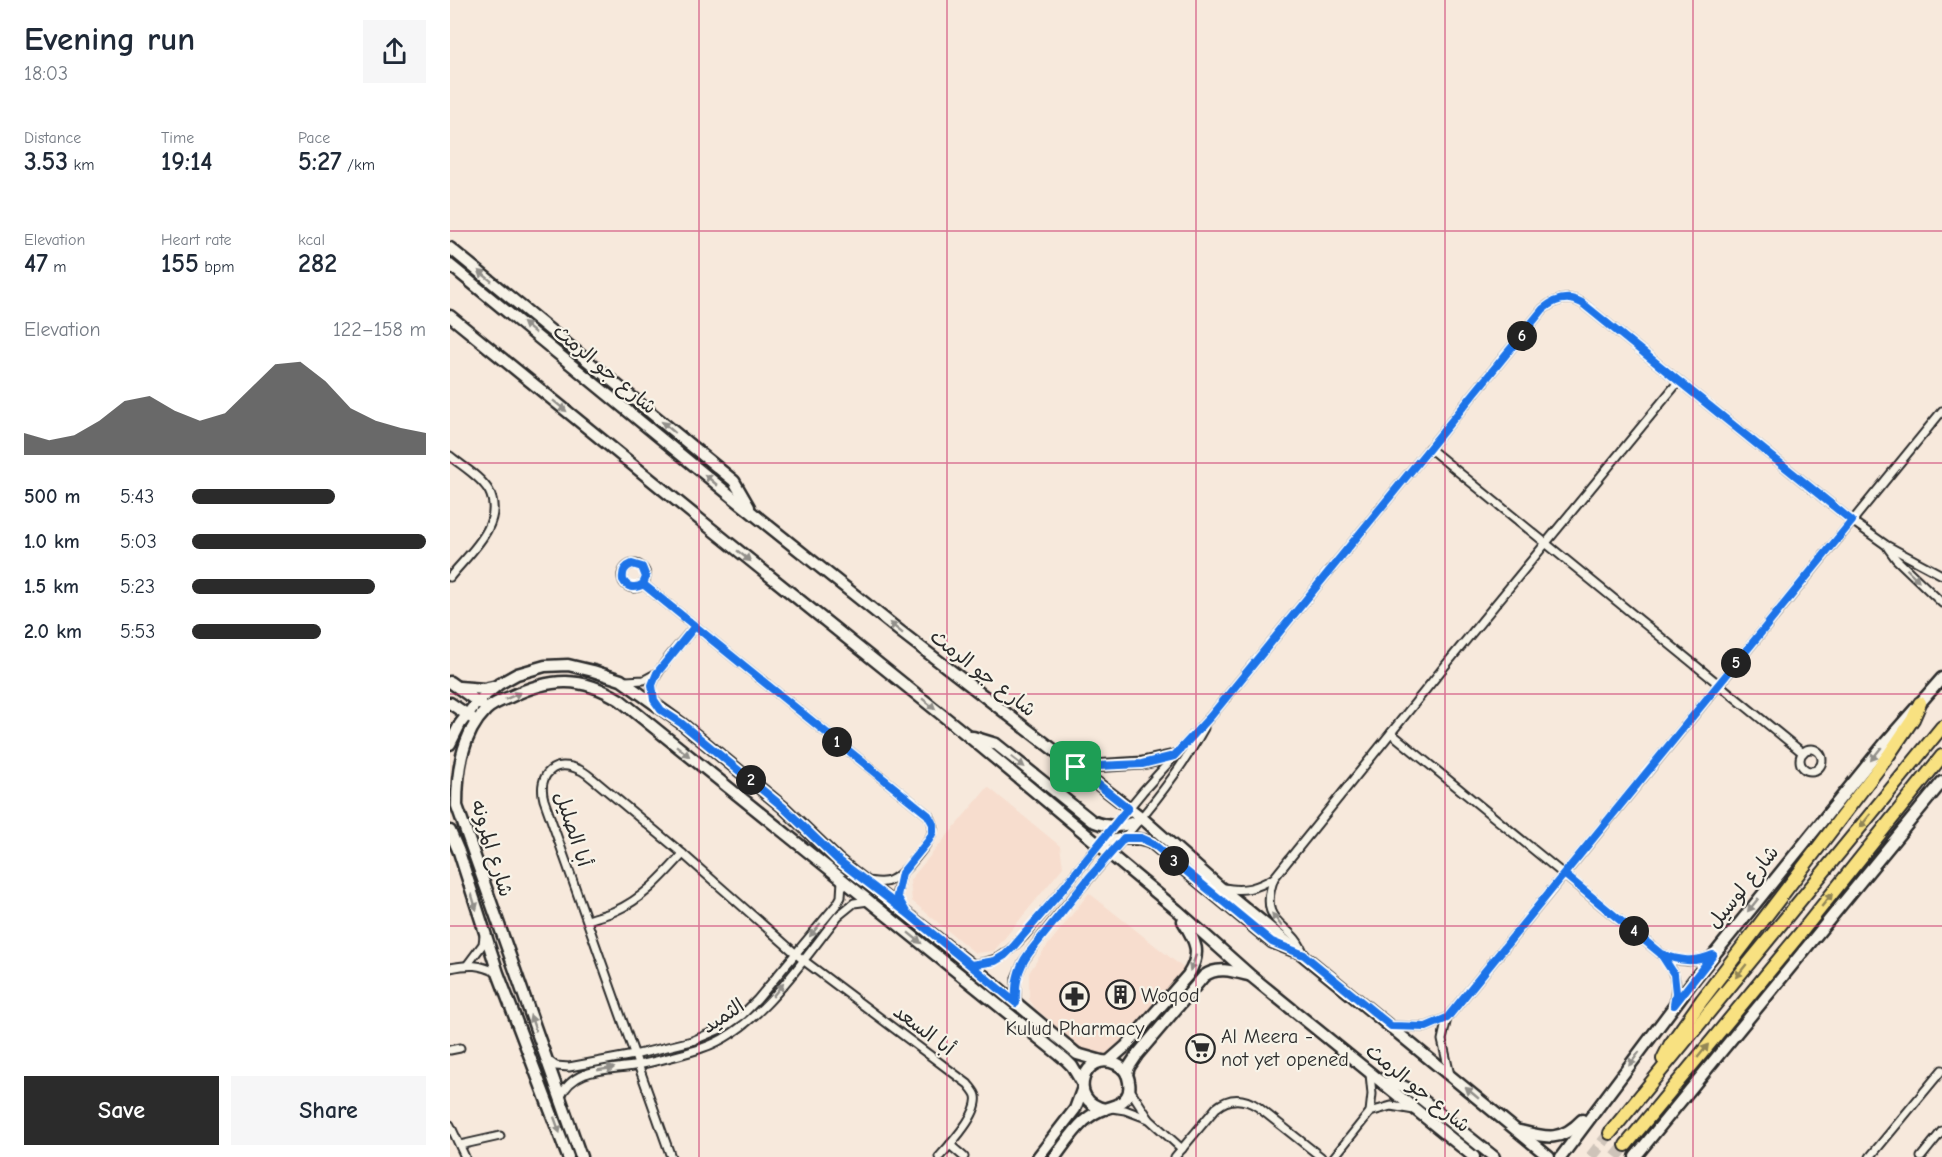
<!DOCTYPE html>
<meta charset="utf-8">
<style>
:root{--surface:#fff;--page:#f6f6f7;--text:#1f2937;--muted:#747a83;--accent:#2b2b2b}
body{margin:0;font-family:"Comic Neue","Playpen Sans Arabic",sans-serif;background:var(--page);color:var(--text);height:100vh;display:flex;flex-direction:column;font-size:22px;white-space:nowrap}
*{box-sizing:border-box;margin:0}
p{font-size:20px;color:var(--muted)}
.icon{flex:none;width:33px;height:33px;fill:none;stroke:currentColor;stroke-width:2;stroke-linecap:round;stroke-linejoin:round}
.map{position:relative;flex:1;overflow:hidden}
.details{display:flex;flex-direction:column;background:var(--surface);width:450px}
.details>*{flex:none}
.pin{position:absolute;display:grid;place-items:center;width:51px;height:51px;color:#fff;margin:-26px;border-radius:12px;box-shadow:0 3px 9px #0006}
.km{position:absolute;width:30px;height:30px;margin:-15px;border-radius:50%;background:#222;color:#fff;font-size:16px;line-height:30px;text-align:center}
.round{display:grid;place-items:center;flex:none;width:63px;height:63px;border-radius:0px;background:var(--page)}
.headline{display:flex;align-items:center;justify-content:space-between;height:102px;padding:0 24px}
h1{font-size:33px;font-weight:600;line-height:45px}
.figures{display:grid;grid-template-columns:repeat(3,1fr);gap:9px;height:102px;padding:6px 24px}
.figures div{display:grid;align-content:center}
.figures b{font-size:26px;font-weight:600}
.figures small{font-size:16px;font-weight:400}
.figures p{font-size:16px}
.chart{height:168px;padding:12px 24px}
.chart p{display:flex;justify-content:space-between}
.chart svg{width:100%;height:108px;margin-top:6px;fill:var(--accent);opacity:.7}
.action{display:flex;gap:12px;margin-top:auto;padding:12px 24px}
.action a{flex:1;height:69px;border-radius:0px;background:var(--accent);color:#fff;font-size:24px;font-weight:600;line-height:69px;text-align:center}
.action a+a{background:var(--page);color:var(--text)}
ul{padding:0 24px;list-style:none;font-size:20px}
li{display:grid;grid-template-columns:96px 72px 1fr;align-items:center;height:45px}
li i{height:15px;border-radius:8px;background:var(--accent)}
main{display:flex;flex:1;min-height:0}
.map>svg:first-child{display:block}
.built{fill:#f7ddce}
.lines{fill:none;stroke-linecap:round;stroke-linejoin:round}
.highway-tunnel{stroke:#cec3b9;stroke-width:12;stroke-dasharray:12 6;stroke-linecap:butt}
.street-casing{stroke:#2b2b2b;stroke-width:11}
.secondary-casing{stroke:#2b2b2b;stroke-width:15}
.highway-casing{stroke:#2b2b2b;stroke-width:16}
.street{stroke:#f7f3e8;stroke-width:7}
.secondary{stroke:#f7f3e8;stroke-width:10}
.highway{stroke:#f8e181;stroke-width:12}
.oneway{fill:#918f8a}
.oneway2{fill:#928656}
.route-casing{stroke:#fff;stroke-width:12}
.route{stroke:#1a73e8;stroke-width:8}
.grid{fill:none;stroke:#c2185b;stroke-width:1.5;stroke-opacity:0.55}
.labels{text-anchor:middle;dominant-baseline:central;stroke-width:4.5;stroke-linejoin:round;paint-order:stroke}
.street-label{font-size:20px;fill:#2b2b2b;stroke:#f7f3e8}
.poi-label{font-size:20px;fill:#2b2b2b;stroke:#f7f3e8;text-anchor:start}
</style>
<main>
<section class="details">
<div class="headline"><div><h1>Evening run</h1><p>18:03</p></div><a class="round"><svg class="icon" aria-label="share" viewBox="0 0 24 24"><path d="M12 15V3M7 8l5-5 5 5M5 13v7h14v-7"/></svg></a></div>
<div class="figures">
<div><p>Distance</p><b>3.53<small> km</small></b></div>
<div><p>Time</p><b>19:14</b></div>
<div><p>Pace</p><b>5:27<small> /km</small></b></div>
</div>
<div class="figures">
<div><p>Elevation</p><b>47<small> m</small></b></div>
<div><p>Heart rate</p><b>155<small> bpm</small></b></div>
<div><p>kcal</p><b>282</b></div>
</div>
<div class="chart"><p><span>Elevation</span>122–158 m</p>
<svg viewBox="0 0 160 44" preserveAspectRatio="none"><path d="M0 44V35L10 38L20 36L30 30L40 22L50 20L60 26L70 30L80 27L90 17L100 7L110 6L120 14L130 25L140 30L150 33L160 35V44z"/></svg>
</div>
<ul>
<li><b>500 m</b>5:43<i style="width:61%"></i></li>
<li><b>1.0 km</b>5:03<i style="width:100%"></i></li>
<li><b>1.5 km</b>5:23<i style="width:78%"></i></li>
<li><b>2.0 km</b>5:53<i style="width:55%"></i></li>
</ul>
<div class="action"><a>Save</a><a>Share</a></div>
</section>
<div class="map">
<svg width="1492" height="1157" viewBox="0 0 1492 1157">
<rect width="100%" height="100%" fill="#f7e9dc"/>
<filter id="ink" filterUnits="userSpaceOnUse"><feTurbulence type="fractalNoise" baseFrequency=".0167" numOctaves="2"/><feDisplacementMap in="SourceGraphic" scale="12" xChannelSelector="R" yChannelSelector="G"/><feConvolveMatrix kernelMatrix="1 2 1 2 8 2 1 2 1" color-interpolation-filters="sRGB"/></filter>
<g filter="url(#ink)">
<!-- built -->
<g class="built">
<path d="M538,787L610,846L613,867L544,951L525,953L462,901L460,880Z"/>
<path d="M639,893L736,970L673,1047L656,1054L635,1052L585,1008L579,999V973L591,954Z"/>
</g>
<g class="lines">
<!-- highway-tunnel -->
<g class="highway-tunnel">
<path d="M1141,1157L1160,1133"/>
<path d="M1166,1157L1176,1145"/>
</g>
<defs>
<g id="street">
<path d="M979,448L1353,753"/>
<path d="M0,456C12,466 31,477 39,491C56,524 18,554 0,577"/>
<path d="M1438,548L1446,559L1492,603"/>
<circle cx="184" cy="576" r="12"/>
<path d="M193,584L478,815C481,820 484,823 483,829C482,841 453,875 441,880C434,884 426,882 417,881"/>
<path d="M176,681L194,680L207,673"/>
<path d="M207,704C204,699 201,692 202,686C205,670 234,640 245,626"/>
<path d="M941,733L1211,954C1225,971 1228,981 1224,1003"/>
<circle cx="1361" cy="760" r="11"/>
<path d="M452,873L446,896L453,908"/>
<path d="M824,878C806,928 843,920 854,955"/>
<path d="M774,888C794,892 807,888 824,878L994,667L1229,381"/>
<path d="M138,920C146,917 156,915 165,911C193,899 213,876 233,854"/>
<path d="M1214,955C1230,962 1244,963 1261,956"/>
<path d="M18,964L33,944L34,936"/>
<path d="M521,965C550,960 554,957 574,936L693,791L761,716L1093,309C1105,299 1118,295 1132,303L1402,521L1436,545L1492,575"/>
<path d="M0,968C20,964 29,964 48,973"/>
<path d="M566,1003V978L573,962C629,880 706,815 754,728"/>
<path d="M997,1018L992,1040L1000,1075"/>
<path d="M941,1026L976,1027L997,1018L1492,411"/>
<path d="M0,1050L10,1048"/>
<path d="M99,1061L106,1066L119,1067L184,1055L242,1041L275,1027L292,1015L307,1000L387,904L391,897L392,880"/>
<path d="M679,1088L699,1119L732,1149"/>
<path d="M110,1098C124,1065 160,1071 189,1065C210,1060 232,1055 252,1048C308,1030 352,961 388,916L404,903L419,901"/>
<path d="M662,1108L675,1110L699,1119"/>
<path d="M920,1112L941,1106L964,1110"/>
<path d="M0,1125L15,1157"/>
<path d="M10,1145L50,1136"/>
<path d="M500,1145L514,1157"/>
<path d="M221,1157L94,800C87,774 105,758 130,770C135,772 139,776 143,779L233,854L353,960L518,1084C521,1088 525,1092 526,1096C530,1113 500,1145 489,1157"/>
<path d="M725,1157L766,1108C779,1097 793,1097 808,1107L871,1157"/>
<path d="M884,1157L920,1112L922,1094L920,1074"/>
<path d="M1420,1157L1492,1070"/>
<path d="M1471,1157L1492,1131"/>
</g>
<g id="secondary">
<path d="M0,248L284,481L299,507"/>
<path d="M0,265L286,500L451,632L692,818L771,888L1099,1157"/>
<path d="M0,316L259,527L517,735L727,910L801,976L1024,1157"/>
<path d="M0,682L32,705"/>
<path d="M9,687L34,689L43,687"/>
<path d="M0,703L22,718"/>
<path d="M523,737L546,744L642,821C659,828 676,828 692,818"/>
<path d="M0,744L10,724L27,702L49,684L67,674L95,666L118,665L143,671L171,680L231,723L333,807L388,860L521,965L627,1054L652,1061"/>
<path d="M626,767L692,763L724,756"/>
<path d="M0,831L9,852L48,973L118,1157"/>
<path d="M647,844C666,839 682,835 702,843L822,942L842,950"/>
<path d="M659,1061L676,1046L738,975C752,953 746,942 733,921"/>
<path d="M677,1074L679,1067L687,1055L754,976C767,966 783,971 798,975"/>
<path d="M933,1083H946L959,1089L1044,1157"/>
<path d="M1070,1131C1097,1138 1111,1142 1132,1120"/>
<path d="M131,1157L7,806C7,773 11,735 36,710C42,704 52,700 60,697C101,677 132,676 170,700L616,1060L622,1066L632,1083"/>
<path d="M588,1157L625,1109L632,1090"/>
<path d="M605,1157C614,1145 623,1131 634,1121C640,1116 647,1111 654,1109C669,1105 682,1100 679,1082C678,1074 673,1067 666,1064C635,1049 615,1101 655,1109"/>
<path d="M1111,1157L1246,977L1436,742L1492,678"/>
<path d="M1185,1157L1492,782"/>
</g>
<g id="highway">
<path d="M1213,1059L1220,1045L1252,1000L1438,756L1463,719L1470,703"/>
<path d="M1160,1133L1492,727"/>
<path d="M1176,1145L1349,935L1492,756"/>
</g>
</defs>
<!-- street casing -->
<use href="#street" class="street-casing"/>
<!-- secondary casing -->
<use href="#secondary" class="secondary-casing"/>
<!-- highway casing -->
<use href="#highway" class="highway-casing"/>
<!-- street -->
<use href="#street" class="street"/>
<!-- secondary -->
<use href="#secondary" class="secondary"/>
<!-- highway -->
<use href="#highway" class="highway"/>
</g>
<!-- one-way arrows -->
<defs><path id="oneway-solid" d="M-6-.8H1V-3.2L6.5 0L1 3.2V.8H-6Z" transform="scale(1.5)"/></defs>
<g class="oneway">
<use href="#oneway-solid" transform="translate(35 276) rotate(-141)"/>
<use href="#oneway-solid" transform="translate(79 328) rotate(-141)"/>
<use href="#oneway-solid" transform="translate(110 406) rotate(39)"/>
<use href="#oneway-solid" transform="translate(218 427) rotate(-140)"/>
<use href="#oneway-solid" transform="translate(261 480) rotate(-140)"/>
<use href="#oneway-solid" transform="translate(294 556) rotate(39)"/>
<use href="#oneway-solid" transform="translate(1463 575) rotate(44)"/>
<use href="#oneway-solid" transform="translate(446 628) rotate(-141)"/>
<use href="#oneway-solid" transform="translate(63 696) rotate(-24)"/>
<use href="#oneway-solid" transform="translate(479 704) rotate(39)"/>
<use href="#oneway-solid" transform="translate(233 751) rotate(39)"/>
<use href="#oneway-solid" transform="translate(1426 754) rotate(129)"/>
<use href="#oneway-solid" transform="translate(568 762) rotate(38)"/>
<use href="#oneway-solid" transform="translate(24 902) rotate(73)"/>
<use href="#oneway-solid" transform="translate(1303 905) rotate(129)"/>
<use href="#oneway-solid" transform="translate(827 920) rotate(-127)"/>
<use href="#oneway-solid" transform="translate(365 930) rotate(129)"/>
<use href="#oneway-solid" transform="translate(465 938) rotate(39)"/>
<use href="#oneway-solid" transform="translate(743 963) rotate(111)"/>
<use href="#oneway-solid" transform="translate(328 990) rotate(-50)"/>
<use href="#oneway-solid" transform="translate(83 1023) rotate(-109)"/>
<use href="#oneway-solid" transform="translate(1184 1059) rotate(127)"/>
<use href="#oneway-solid" transform="translate(156 1069) rotate(-9)"/>
<use href="#oneway-solid" transform="translate(1022 1093) rotate(-140)"/>
<use href="#oneway-solid" transform="translate(107 1125) rotate(70)"/>
</g>
<g class="oneway2">
<use href="#oneway-solid" transform="translate(1415 821) rotate(129)"/>
<use href="#oneway-solid" transform="translate(1377 900) rotate(-51)"/>
<use href="#oneway-solid" transform="translate(1291 971) rotate(129)"/>
<use href="#oneway-solid" transform="translate(1253 1051) rotate(-51)"/>
</g>
</g>
<g class="lines" filter="url(#ink)">
<defs>
<path id="route" d="M626,767L678,808L607,896L563,947L555,955L545,961L521,965L456,912L447,896L452,873L479,840L483,832V824L478,815L193,584C186,589 177,588 173,580C172,572 174,567 182,564L192,567L196,577L193,584L245,626L207,673L202,685L204,700L211,710L231,723L333,807L388,860L456,912L566,1003C565,984 567,969 579,953L639,878L674,838H691L702,843L822,942L854,955L941,1026L976,1027L997,1018L1114,874L1211,954L1224,974L1226,993L1224,1005L1263,955C1244,963 1230,961 1211,954L1114,874L1402,521L1132,303C1118,295 1105,299 1093,309L761,716L724,756L692,764L626,767"/>
</defs>
<!-- route casing -->
<use href="#route" class="route-casing"/>
<!-- route -->
<use href="#route" class="route"/>
</g>
<!-- grid -->
<path class="grid" d="M249,0V1157M497,0V1157M746,0V1157M995,0V1157M1243,0V1157M0,231H1492M0,463H1492M0,694H1492M0,926H1492"/>
<!-- icons -->
<defs>
<symbol id="building-ring" viewBox="-11 -11 22 22"><circle r="9.5" fill="#f7f3e8" stroke="#2b2b2b" stroke-width="1.5"/><path d="M-4-6H4V6H1V3H-1V6H-4ZM-2.5-4.3h1.7v1.8h-1.7ZM.8-4.3h1.7v1.8H.8ZM-2.5-1h1.7V.8h-1.7ZM.8-1h1.7V.8H.8Z" fill="#2b2b2b"/></symbol>
<symbol id="pharmacy-ring" viewBox="-11 -11 22 22"><circle r="9.5" fill="#f7f3e8" stroke="#2b2b2b" stroke-width="1.5"/><path d="M-2-6h4v4h4v4h-4v4h-4v-4h-4v-4h4Z" fill="#2b2b2b"/></symbol>
<symbol id="supermarket-ring" viewBox="-11 -11 22 22"><circle r="9.5" fill="#f7f3e8" stroke="#2b2b2b" stroke-width="1.5"/><path d="M-6-5.5h2.5l.6 2H6L4.5 2H-2.5L-4.4-4H-6ZM-1.5 3.2a1.3 1.3 0 1 0 .1 0ZM3 3.2a1.3 1.3 0 1 0 .1 0Z" fill="#2b2b2b"/></symbol>
</defs>
<g fill-rule="evenodd">
<use href="#building-ring" x="654" y="978" width="33" height="33"/>
<use href="#pharmacy-ring" x="608" y="980" width="33" height="33"/>
<use href="#supermarket-ring" x="734" y="1032" width="33" height="33"/>
</g>
<g class="labels">
<!-- street labels -->
<g class="street-label">
<text transform="translate(155 369) rotate(40)">شارع جو الرمث</text>
<text transform="translate(533 673) rotate(38)">شارع جو الرمث</text>
<text transform="translate(123 829) rotate(72)">أبا الصليل</text>
<text transform="translate(42 848) rotate(73)">شارع المرونه</text>
<text transform="translate(1293 887) rotate(-51)">شارع لوسيل</text>
<text transform="translate(273 1016) rotate(-33)">الثميد</text>
<text transform="translate(474 1030) rotate(37)">أبا السعد</text>
<text transform="translate(968 1088) rotate(39)">شارع جو الرمث</text>
</g>
<!-- poi labels -->
<g class="poi-label">
<text x="691" y="995">Woqod</text>
<text x="625" y="1028" text-anchor="middle">Kulud Pharmacy</text>
<text x="771" y="1036">Al Meera -<tspan x="771" dy="23">not yet opened</tspan></text>
</g>
</g>
</svg>
<div class="pin" style="left:626px;top:767px;background:#1e9e55"><svg class="icon" aria-label="arrive" viewBox="0 0 24 24"><path d="M6 21V4h12l-3 4 3 4H6"/></svg></div>
<b class="km" style="left:387px;top:742px">1</b>
<b class="km" style="left:301px;top:780px">2</b>
<b class="km" style="left:724px;top:861px">3</b>
<b class="km" style="left:1184px;top:931px">4</b>
<b class="km" style="left:1286px;top:663px">5</b>
<b class="km" style="left:1072px;top:336px">6</b>
</div>
</main>
